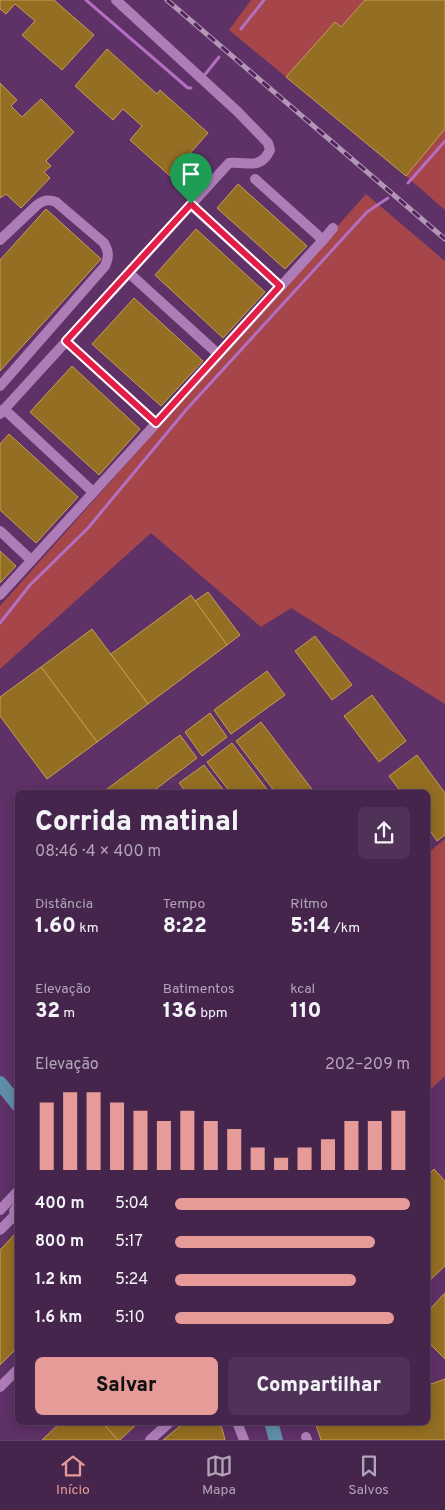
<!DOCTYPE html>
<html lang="pt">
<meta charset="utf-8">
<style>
:root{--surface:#46254d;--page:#503157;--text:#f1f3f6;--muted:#b0a5b6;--line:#5e4265;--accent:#e69b98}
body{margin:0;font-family:Overpass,sans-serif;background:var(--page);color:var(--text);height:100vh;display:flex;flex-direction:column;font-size:19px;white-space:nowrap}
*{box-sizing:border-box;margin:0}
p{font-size:16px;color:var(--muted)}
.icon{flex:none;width:28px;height:28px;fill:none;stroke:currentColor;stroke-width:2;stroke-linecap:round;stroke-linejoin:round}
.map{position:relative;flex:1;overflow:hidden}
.side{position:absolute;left:15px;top:790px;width:415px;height:635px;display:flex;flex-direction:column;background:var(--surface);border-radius:8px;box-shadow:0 2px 12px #0003,0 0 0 1px var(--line)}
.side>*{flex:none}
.pin{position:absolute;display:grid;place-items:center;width:42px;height:42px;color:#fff;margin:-51px -21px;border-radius:50% 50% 50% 0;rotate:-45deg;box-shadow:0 0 5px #0007}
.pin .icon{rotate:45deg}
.round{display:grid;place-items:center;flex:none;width:52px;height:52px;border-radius:8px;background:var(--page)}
.headline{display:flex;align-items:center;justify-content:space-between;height:85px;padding:0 20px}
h1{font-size:28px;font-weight:800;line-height:38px}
.stats{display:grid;grid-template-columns:repeat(3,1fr);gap:8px;height:85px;padding:5px 20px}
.stats div{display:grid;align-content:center}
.stats b{font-size:21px;font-weight:800}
.stats small{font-size:14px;font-weight:400}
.stats p{font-size:14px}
.chart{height:140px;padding:10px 20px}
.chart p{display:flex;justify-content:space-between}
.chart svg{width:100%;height:90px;margin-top:5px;stroke:var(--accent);stroke-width:6}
.button{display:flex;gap:10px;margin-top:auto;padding:10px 20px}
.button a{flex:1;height:58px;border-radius:8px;background:var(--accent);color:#111;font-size:20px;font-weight:800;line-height:58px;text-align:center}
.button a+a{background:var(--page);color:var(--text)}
ul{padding:0 20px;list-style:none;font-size:16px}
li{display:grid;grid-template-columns:80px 60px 1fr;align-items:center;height:38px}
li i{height:12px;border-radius:6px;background:var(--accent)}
.tab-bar{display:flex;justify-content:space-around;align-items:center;height:70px;border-top:1px solid var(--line);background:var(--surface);font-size:14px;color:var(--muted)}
.tab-bar a{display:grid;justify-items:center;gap:2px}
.tab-bar .active{color:var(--accent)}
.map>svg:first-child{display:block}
.green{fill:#a6464a}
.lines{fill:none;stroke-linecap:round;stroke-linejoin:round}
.stream{stroke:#b46ec2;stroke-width:3}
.building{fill:#946e22;stroke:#c69e56}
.minor{stroke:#ae7db8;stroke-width:10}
.major{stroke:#5f8ea9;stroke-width:14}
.rail-casing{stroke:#b297b7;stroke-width:5}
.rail{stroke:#52265b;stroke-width:3;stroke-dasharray:9;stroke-linecap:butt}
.route-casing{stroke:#fff;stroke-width:10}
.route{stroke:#e11d48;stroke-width:6}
</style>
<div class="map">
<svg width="445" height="1440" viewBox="0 0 445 1440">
<rect width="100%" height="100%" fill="#5e3167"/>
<!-- green -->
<g class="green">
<path d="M251,0H365L341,27L335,23L286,77L229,30Z"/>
<path d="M445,129V210L406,176Z"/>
<path d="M366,194L445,261V704L291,608L261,627L151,533L0,669V606Z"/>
<path d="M445,839V1076L428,1092V853Z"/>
</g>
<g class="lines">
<!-- stream -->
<g class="stream">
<path d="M86,0L188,88H191"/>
<path d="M241,29L264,0"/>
<path d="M203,77L219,57"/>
<path d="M408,183L445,141"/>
<path d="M0,623L30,585L88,528L186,410L367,212L388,198"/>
</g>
</g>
<!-- building -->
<g class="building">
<path d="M0,0H54L94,35L62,70L22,35L35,21L15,4L6,14L0,9Z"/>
<path d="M365,0H445V129L406,176L286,77L335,22L341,27Z"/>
<path d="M107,49L157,94L160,90L208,133L170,176L130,140L142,126L123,109L113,120L75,86Z"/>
<path d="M0,83L17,100L11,106L22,117L41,99L74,132L46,161L51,166L44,172L50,178L21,208L6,194L0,198Z"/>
<path d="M238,184L307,246L285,269L217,208Z"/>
<path d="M46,209L101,259L0,371V260Z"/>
<path d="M196,229L265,292L223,338L155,275Z"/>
<path d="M134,298L203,361L161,406L92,344Z"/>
<path d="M72,366L140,429L99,475L30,412Z"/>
<path d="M9,434L78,497L36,543L0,510V444Z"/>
<path d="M0,551L16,566L0,583Z"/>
<path d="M208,592L240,635L227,645L195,601Z"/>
<path d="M191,595L227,645L148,704L111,654Z"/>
<path d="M92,629L148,704L97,742L41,667Z"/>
<path d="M315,636L352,685L332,700L295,651Z"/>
<path d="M41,667L97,742L47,779L0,716V697Z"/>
<path d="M267,671L285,695L231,734L214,710Z"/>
<path d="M372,695L406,741L379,762L344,716Z"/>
<path d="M210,713L227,737L202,756L185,732Z"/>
<path d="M261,722L314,792H275L236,741Z"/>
<path d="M180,735L197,758L152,792H103Z"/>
<path d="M232,743L269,792H230L207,762Z"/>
<path d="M417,755L445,793V835L437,841L428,828V792H401L389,776Z"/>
<path d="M204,765L225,792H186L179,783Z"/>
<path d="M434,1169L445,1181V1266L428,1282V1175Z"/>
<path d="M14,1235L18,1239V1347L0,1365V1250Z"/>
<path d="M445,1293V1359L428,1342V1311Z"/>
<path d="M445,1379V1440H321L316,1425L322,1422H428V1385Z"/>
<path d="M61,1422H102L118,1440H42Z"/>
<path d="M102,1422H139L120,1440H118Z"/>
<path d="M185,1422H217L222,1428L225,1440H163Z"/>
</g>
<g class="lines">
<!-- minor -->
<g class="minor">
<path d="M191,205L280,286"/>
<path d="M0,240L37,205C43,200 48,199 56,202L104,243C109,252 109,257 105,266L0,386"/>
<path d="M323,240L333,228"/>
<path d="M129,273L218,354"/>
<path d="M66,341L156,423"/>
<path d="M4,409L93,492"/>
<path d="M0,414L229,163C247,161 260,171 270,150L268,143L238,112L116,0"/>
<path d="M0,531L31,560"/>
<path d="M0,595L323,240L255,179"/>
<path d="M18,1205L14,1211L18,1218"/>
<path d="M0,1210L18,1191"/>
<path d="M0,1230L15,1215"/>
<path d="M0,1387L18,1369"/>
<path d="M237,1422L244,1440"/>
<path d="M306,1437L307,1440"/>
<path d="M150,1440L170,1422"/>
</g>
<!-- major -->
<g class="major">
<path d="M0,1083L18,1105"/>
<path d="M271,1422L276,1440"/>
</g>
<defs>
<path id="rail" d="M167,0L445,239"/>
</defs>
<!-- rail casing -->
<use href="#rail" class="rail-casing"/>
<!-- rail -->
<use href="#rail" class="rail"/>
</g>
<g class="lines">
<defs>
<path id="route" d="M191,204L280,286L156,423L66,341Z"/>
</defs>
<!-- route casing -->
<use href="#route" class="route-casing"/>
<!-- route -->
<use href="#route" class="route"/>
</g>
</svg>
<div class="pin" style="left:191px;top:204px;background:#1e9e55"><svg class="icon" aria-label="arrive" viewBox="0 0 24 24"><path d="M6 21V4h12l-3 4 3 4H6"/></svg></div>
<section class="side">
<div class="headline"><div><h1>Corrida matinal</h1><p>08:46 · 4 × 400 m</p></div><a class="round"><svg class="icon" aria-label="share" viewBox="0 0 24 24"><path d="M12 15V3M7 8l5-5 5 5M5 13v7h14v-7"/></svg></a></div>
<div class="stats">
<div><p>Distância</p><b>1.60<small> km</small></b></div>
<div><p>Tempo</p><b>8:22</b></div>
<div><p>Ritmo</p><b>5:14<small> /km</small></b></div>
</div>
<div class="stats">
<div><p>Elevação</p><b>32<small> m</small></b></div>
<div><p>Batimentos</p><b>136<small> bpm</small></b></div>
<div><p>kcal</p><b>110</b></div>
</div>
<div class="chart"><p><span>Elevação</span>202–209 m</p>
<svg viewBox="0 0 160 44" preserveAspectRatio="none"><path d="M5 44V11M15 44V6M25 44V6M35 44V11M45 44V15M55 44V20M65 44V15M75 44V20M85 44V24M95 44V33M105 44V38M115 44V33M125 44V29M135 44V20M145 44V20M155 44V15"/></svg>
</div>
<ul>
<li><b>400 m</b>5:04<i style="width:100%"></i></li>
<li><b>800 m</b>5:17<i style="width:85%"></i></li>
<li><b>1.2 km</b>5:24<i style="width:77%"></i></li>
<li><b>1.6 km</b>5:10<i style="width:93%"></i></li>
</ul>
<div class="button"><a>Salvar</a><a>Compartilhar</a></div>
</section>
</div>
<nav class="tab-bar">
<a class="active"><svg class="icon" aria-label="home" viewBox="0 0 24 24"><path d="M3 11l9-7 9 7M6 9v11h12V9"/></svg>Início</a>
<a><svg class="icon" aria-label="map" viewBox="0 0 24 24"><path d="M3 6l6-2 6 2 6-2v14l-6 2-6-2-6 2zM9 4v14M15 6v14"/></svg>Mapa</a>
<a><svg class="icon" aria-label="saved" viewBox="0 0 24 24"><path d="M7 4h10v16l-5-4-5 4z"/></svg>Salvos</a>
</nav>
